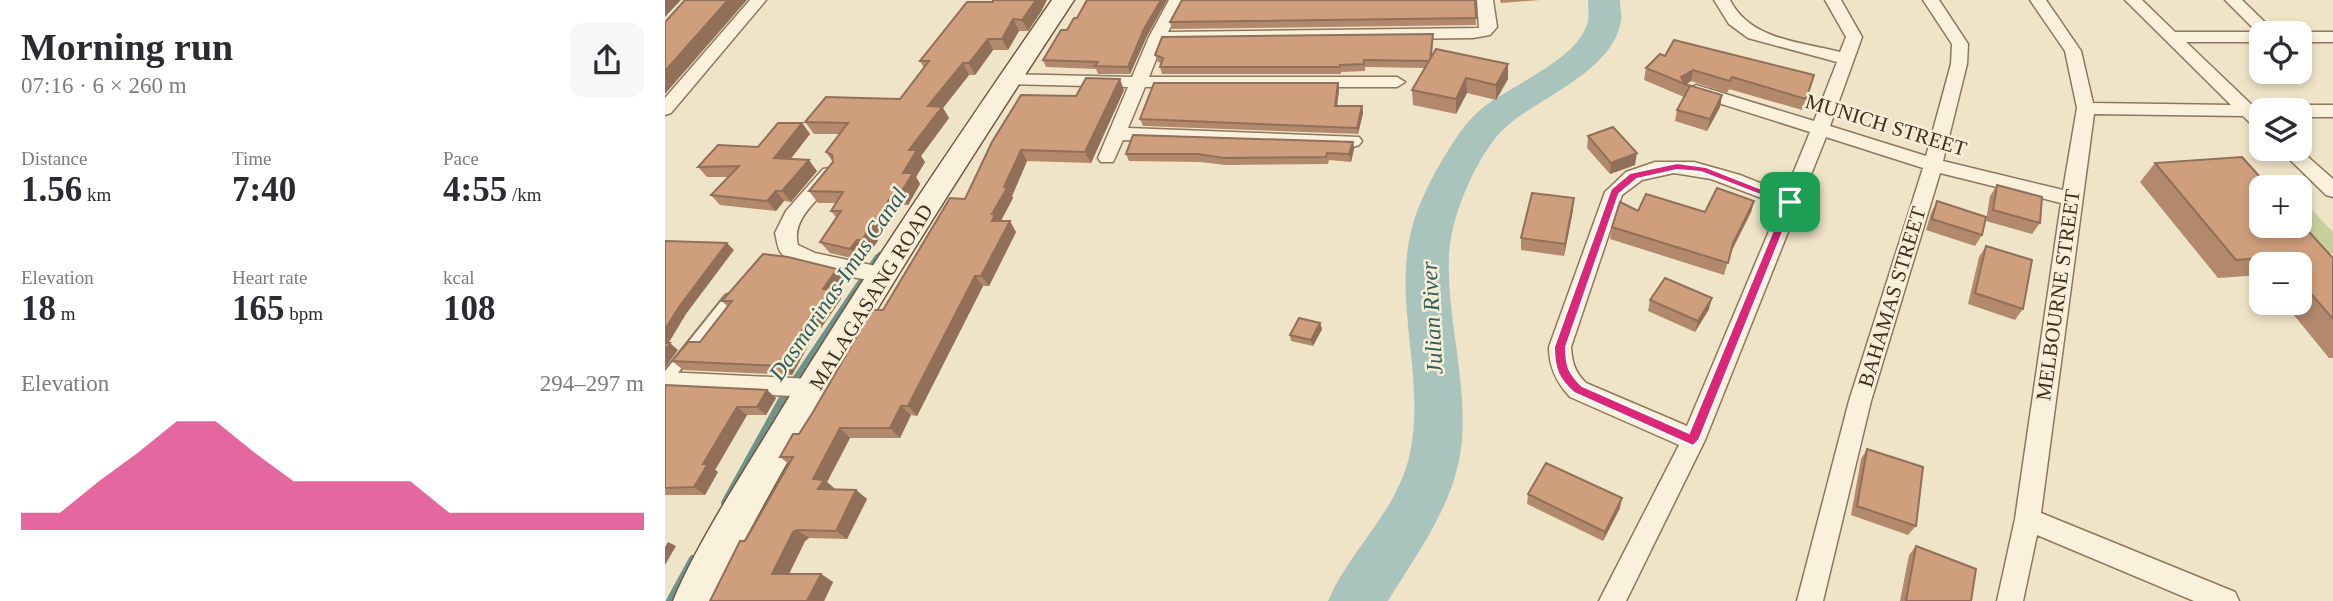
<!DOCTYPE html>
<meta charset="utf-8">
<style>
:root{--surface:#fff;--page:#f7f7f7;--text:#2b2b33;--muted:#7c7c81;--accent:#db2777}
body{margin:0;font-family:"Times New Roman",serif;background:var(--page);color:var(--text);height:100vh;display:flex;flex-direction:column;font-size:26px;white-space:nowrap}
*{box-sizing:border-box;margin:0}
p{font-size:23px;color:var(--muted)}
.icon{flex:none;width:38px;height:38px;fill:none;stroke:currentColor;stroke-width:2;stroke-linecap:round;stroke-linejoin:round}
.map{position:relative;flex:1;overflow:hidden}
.drawer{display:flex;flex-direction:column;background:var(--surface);width:665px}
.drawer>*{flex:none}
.buttons{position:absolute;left:1584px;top:21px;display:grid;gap:14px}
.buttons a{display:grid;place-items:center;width:63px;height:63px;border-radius:14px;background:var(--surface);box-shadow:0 4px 10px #0003;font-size:35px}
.pin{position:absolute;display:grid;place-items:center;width:60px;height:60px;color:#fff;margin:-30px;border-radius:14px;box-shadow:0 4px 10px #0006}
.round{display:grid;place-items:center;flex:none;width:74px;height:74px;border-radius:14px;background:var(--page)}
.summary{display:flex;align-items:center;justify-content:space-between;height:119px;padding:0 21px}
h1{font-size:38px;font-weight:700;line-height:52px}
.stats{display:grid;grid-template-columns:repeat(3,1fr);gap:10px;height:119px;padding:7px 21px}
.stats div{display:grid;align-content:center}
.stats b{font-size:35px;font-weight:700}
.stats small{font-size:19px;font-weight:400}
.stats p{font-size:19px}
.chart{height:196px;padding:14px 21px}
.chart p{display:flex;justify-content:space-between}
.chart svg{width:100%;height:126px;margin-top:7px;fill:var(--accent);opacity:.7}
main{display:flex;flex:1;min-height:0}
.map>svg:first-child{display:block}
.green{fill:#c9cf9b}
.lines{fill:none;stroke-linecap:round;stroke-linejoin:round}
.stream-far1{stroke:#6f938a;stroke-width:6}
.stream{stroke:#6f938a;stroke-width:8}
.river{fill:#a9c4bc;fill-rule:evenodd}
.lane-casing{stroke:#8d765c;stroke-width:15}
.street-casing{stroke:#8d765c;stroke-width:3}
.secondary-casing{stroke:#6f573f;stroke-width:3}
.lane{stroke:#faf1dc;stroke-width:11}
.street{fill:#faf1dc;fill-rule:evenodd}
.secondary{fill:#faf1dc;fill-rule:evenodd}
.wall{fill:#b2896c}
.shaded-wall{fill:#916f58}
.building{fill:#cf9f7d;stroke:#916f58;stroke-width:2}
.route{fill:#db2777;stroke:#fff;stroke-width:2;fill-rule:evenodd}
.labels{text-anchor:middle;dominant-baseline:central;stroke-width:5;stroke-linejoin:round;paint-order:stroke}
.street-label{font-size:21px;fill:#3d2e20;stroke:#f7eed8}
.water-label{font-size:23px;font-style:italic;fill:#2f5d5a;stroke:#f7eed8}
</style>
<main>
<section class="drawer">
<div class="summary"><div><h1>Morning run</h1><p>07:16 · 6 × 260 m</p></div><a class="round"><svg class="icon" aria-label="share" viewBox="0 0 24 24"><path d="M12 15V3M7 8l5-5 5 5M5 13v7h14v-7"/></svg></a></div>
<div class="stats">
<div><p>Distance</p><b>1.56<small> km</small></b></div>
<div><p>Time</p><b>7:40</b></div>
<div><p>Pace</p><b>4:55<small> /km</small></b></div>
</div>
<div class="stats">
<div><p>Elevation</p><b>18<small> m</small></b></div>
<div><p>Heart rate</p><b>165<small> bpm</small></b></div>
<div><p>kcal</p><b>108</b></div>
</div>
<div class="chart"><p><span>Elevation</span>294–297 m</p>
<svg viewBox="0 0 160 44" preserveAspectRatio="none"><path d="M0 44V38L10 38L20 27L30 17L40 6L50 6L60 17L70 27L80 27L90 27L100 27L110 38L120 38L130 38L140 38L150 38L160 38V44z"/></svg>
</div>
</section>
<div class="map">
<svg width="1668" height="601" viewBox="0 0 1668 601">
<rect width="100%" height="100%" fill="#f0e4c8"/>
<!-- green -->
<path class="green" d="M1645,208L1668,232V253L1660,254L1634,226L1635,209Z"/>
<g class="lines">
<!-- stream-far1 -->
<path class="stream-far1" d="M212,260L215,255"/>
<!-- stream -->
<g class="stream">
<path d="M60,503L117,400L213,258"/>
<path d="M5,601L28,559"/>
</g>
<!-- river -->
<path class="river" d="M923,0H955C955,7 957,15 956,21C948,71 875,97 842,126C827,139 817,157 808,174C796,199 786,226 784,254C781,320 804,384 796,449C788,507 752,553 723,601H663C685,549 733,511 745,453C760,383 731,311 744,241C749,213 762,186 776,162C787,144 798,125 814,111C843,85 914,61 923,21C924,15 923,7 923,0Z"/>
<defs>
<path id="lane" d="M0,380L64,300"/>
<g id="street">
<path d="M85,0H101L6,113L0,115V98Z"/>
<path d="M504,0H520L503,32L814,28L812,0H828L832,27L825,35L808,38L498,42L484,77H732L740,82L732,87H480L463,128L694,137L697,141L694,145L688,147L458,140L448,162H436L433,158L463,87L345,84L337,79L345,74L467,77L484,37Z"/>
<path d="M1049,0H1065C1085,40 1136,42 1175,52L1181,37L1160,0H1176L1197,37L1165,126L1261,156L1286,64L1287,44L1258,0H1274L1303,44L1302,64L1278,161L1398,190L1412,108L1400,51L1365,0H1381L1416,51L1428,103L1566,105L1460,0H1477L1510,32H1592L1560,0H1577L1608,30L1610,33H1596V42H1521L1587,105L1593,107L1596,130L1590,128L1578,116L1429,114L1376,513L1570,592L1574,601H1529L1372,535L1358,601H1332L1350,519L1396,203L1275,173L1206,401L1158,601H1132L1184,401L1258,168L1161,137L1040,440L961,601H934L1014,445L905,397C891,382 884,367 884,347L940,192L961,172L990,162H1029L1075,175L1120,193L1145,132L1025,94L1022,90L1031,85L1149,121L1172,62L1083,38L1064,24ZM1009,173L1046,179L1115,205L1022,426L921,383C910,372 907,363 906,347L957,195L977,180Z"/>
<path d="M1634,32H1668V42H1634V33H1630Z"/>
<path d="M1634,105H1668V117H1634V110H1626Z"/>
<path d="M1614,149H1634L1668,179V197L1661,195Z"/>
<path d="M165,168L172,169L174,174C160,196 125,216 133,245L150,253L225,269L228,274L225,279L218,282C192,277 135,273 117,254C112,249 112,239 110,233L121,211L158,169Z"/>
<path d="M0,372L147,379L155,381L158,388L155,395L147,397L0,390Z"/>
</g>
<path id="secondary" d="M387,0H409C280,196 155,393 47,601H8C35,537 82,467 118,407C203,269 295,134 387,0Z"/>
</defs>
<!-- lane casing -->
<use href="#lane" class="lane-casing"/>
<!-- street casing -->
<use href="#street" class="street-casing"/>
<!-- secondary casing -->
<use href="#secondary" class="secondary-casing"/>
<!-- lane -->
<use href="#lane" class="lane"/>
<!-- street -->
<use href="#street" class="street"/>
<!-- secondary -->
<use href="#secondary" class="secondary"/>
</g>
<!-- wall -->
<g class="wall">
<path d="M422,0H502L482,36L465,74H433L431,69L381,67L378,60L412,18Z"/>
<path d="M810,0L811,25L507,29L505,22Z"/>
<path d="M835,0H875L836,3Z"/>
<path d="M302,2L377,10L363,31H354L343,50H328L310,75H304L278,108L284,118L256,156L260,162L251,177L255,184L243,205H236L206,251H201L194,260L165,253L155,242L171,217L166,211L171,203H153L144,191L168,162L161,152L174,134H149L140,122L235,99L259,68L255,61Z"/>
<path d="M768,41L767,56L843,64V79L831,100L802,93L791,114L748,105L747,90L760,68L700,67V71L676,72V74H497L495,67L496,63L493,62L490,55Z"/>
<path d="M1000,56L1149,75L1137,110L1064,89L1062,93L1026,81L1021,84L1057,95L1055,107L1042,131L1010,121L1012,110L1019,97L979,80L981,68Z"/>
<path d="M673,83L674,90L672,106H697L698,113L693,134L478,126L475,119Z"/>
<path d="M459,90L426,163L362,161L347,196L348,198L336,221L351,232L324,286H318L252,416L246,415L235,438H185L162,482L170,489L169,490H191L202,499L182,539L144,538L140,541L124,574H156L168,582L159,601H45L124,464L115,457L134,434L218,310L300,199L411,96Z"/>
<path d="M137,123L145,134L125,159L152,171L126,202L119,201L111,211L55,205L46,195L64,177H42L33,167L93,147Z"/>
<path d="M923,136L970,165L945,174L922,148Z"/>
<path d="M688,142L689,149L686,162L664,160L663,164L561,165L535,162L464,161L461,154Z"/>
<path d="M1490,163L1668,258V358H1664L1619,303H1634V264H1596V275L1553,278L1475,182Z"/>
<path d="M1332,185L1375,223L1367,234L1321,221L1325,196Z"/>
<path d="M1089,201L1086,212L1065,254L1059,275L945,239L947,227L973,211L1040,212Z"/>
<path d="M1272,201L1317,235L1310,246L1261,230L1266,213Z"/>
<path d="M908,210L899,256L856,250V238Z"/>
<path d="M1321,246L1358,309L1350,320L1303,304L1314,257Z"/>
<path d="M172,269L181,279L171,293L176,299L156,328H153L127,375L18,370L7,361L35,342L62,306L57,301Z"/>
<path d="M985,300L1044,309L1030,332L983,311Z"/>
<path d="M655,323L657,329L648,346L626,341L625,335Z"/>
<path d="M0,385L102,390L111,398L101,415H82L50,470L53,472L40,495H0Z"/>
<path d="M1202,449L1251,526L1243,535L1186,515L1196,459Z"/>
<path d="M863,494L955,508L938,541L862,504Z"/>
<path d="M1251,546L1306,601H1235L1244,555Z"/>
</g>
<!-- shaded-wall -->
<g class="shaded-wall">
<path d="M0,0H16L0,17Z"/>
<path d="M63,0H82L0,94V71Z"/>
<path d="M371,0H382L377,10L363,31L357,20Z"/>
<path d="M496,0H502L482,36L465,74L463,67L479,29Z"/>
<path d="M348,19L354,31L343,50L337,39Z"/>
<path d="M323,39L328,50L310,75L304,63Z"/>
<path d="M298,63L304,75L278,108L284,118L256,156L260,162L251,177L255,184L243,205L235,194L238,173L244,150L263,106Z"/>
<path d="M843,64V79L831,100V85Z"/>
<path d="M1028,70L1026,81L1020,85L1016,77Z"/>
<path d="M801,78L802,93L791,114V99Z"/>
<path d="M455,79L459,90L426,163L420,152Z"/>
<path d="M673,83L674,90L671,113L670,106Z"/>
<path d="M1057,95L1055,107L1042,131L1045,119Z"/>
<path d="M697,106L698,113L693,134L692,128Z"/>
<path d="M137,123L145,134L118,169L109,158Z"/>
<path d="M688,142L689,149L686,162L684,154Z"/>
<path d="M356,150L362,161L347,196L348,198L335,222L327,221V214Z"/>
<path d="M972,153L970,165L945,174L946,163Z"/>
<path d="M144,160L152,171L126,202L117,191Z"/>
<path d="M111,191L119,201L111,211L102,201Z"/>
<path d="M228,194L236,205L206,251L197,240Z"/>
<path d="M909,198L908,210L899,256L900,244Z"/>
<path d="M1089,201L1086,212L1065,254L1068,243Z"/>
<path d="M345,221L351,232L324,286L316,276Z"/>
<path d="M192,240L201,251L194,260L185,249Z"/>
<path d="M62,243L69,250L21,314L0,349V329L14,307Z"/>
<path d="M172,269L181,279L171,293L176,299L156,328L147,319L158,289Z"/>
<path d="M310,276L318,286L252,416L243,406Z"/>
<path d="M1047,298L1044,309L1030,332L1033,321Z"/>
<path d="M144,318L153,328L127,375L117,366Z"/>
<path d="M655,323L657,329L648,346L646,340Z"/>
<path d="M5,343L13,350L0,368V350Z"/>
<path d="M102,390L111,398L101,415L92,407Z"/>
<path d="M236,406L246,415L235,438L225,428Z"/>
<path d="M72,407L82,415L50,470L53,472L40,495L29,487L38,464Z"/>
<path d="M175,428L185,438L162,482L170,489L165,499L153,489L148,479Z"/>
<path d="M191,490L202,499L182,539L171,531Z"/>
<path d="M957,498L955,508L938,541L940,532Z"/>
<path d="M132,530L144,538L140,541L120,582L107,574L128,532Z"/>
<path d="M3,542L11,546L0,565V547Z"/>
<path d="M156,574L168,582L159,601H142Z"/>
</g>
<!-- building -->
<g class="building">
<path d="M20,0H63L0,71V22Z"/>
<path d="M328,0H371L357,20L348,19L337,39H323L304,63H298L263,106L277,107L244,150H252L238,173H248L235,194H228L197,240H192L185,249L155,242L176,211H166L178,192L144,191L168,162L167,155L161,152L183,123L140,122L161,97L235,99L264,61H255L302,2H328Z"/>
<path d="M422,0H496L479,29L463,67L430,66L433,62L378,60L396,30H402L409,18H412Z"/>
<path d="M517,0H810L811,18L505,22Z"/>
<path d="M768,34L765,61L699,60V64L675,65V67H495L498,58L490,55L497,37Z"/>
<path d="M1009,40L1149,75L1141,99L1067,77L1065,81L1028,70L1016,77L1020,84L1057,95L1045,119L1012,110L1025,86L981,68L995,54L1000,56Z"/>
<path d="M771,49L843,64L831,85L801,78L791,99L747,90Z"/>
<path d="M421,78L455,79L420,152L356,150L339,187L342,188L327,214H330L327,221H345L316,276H310L243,406H236L225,428H175L148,479L159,480L153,489L191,490L171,531L132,530L128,532L107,574H156L142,601H45L75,541H80L128,457H115L128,434H134L148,412L207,310H218L285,198L300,199L327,142L356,95L411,96Z"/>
<path d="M489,83H673L670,106H697L692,128L475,119Z"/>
<path d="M113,123H137L109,158L144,160L117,191H111L102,201L46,195L74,166L33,167L53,145L93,147Z"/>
<path d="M948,127L972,153L946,163L923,136Z"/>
<path d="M468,135L688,142L684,154L662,153L661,157L559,158L533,154H461Z"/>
<path d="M1577,157L1604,187H1596V226H1634V221L1668,258V319L1634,280V264H1621L1614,256L1571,260L1490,163Z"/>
<path d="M1332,185L1377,197L1375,223L1328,210Z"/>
<path d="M1052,188L1089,201L1068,243L1063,263L947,227L955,202L973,211L981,194L1040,212Z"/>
<path d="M867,193L909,198L900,244L856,238Z"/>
<path d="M1272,201L1321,217L1317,235L1267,219Z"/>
<path d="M0,241L62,243L14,307L0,329Z"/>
<path d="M1321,246L1367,260L1358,309L1310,293Z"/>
<path d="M98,254L123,257L172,269L158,289L168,290L147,319L144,318L117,366L7,361L23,342H35L67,301H57Z"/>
<path d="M1000,278L1047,298L1033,321L985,300Z"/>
<path d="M634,318L655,323L646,340L625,335Z"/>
<path d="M0,343H5L0,350Z"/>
<path d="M0,385L102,390L92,407H72L38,464H43L29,487L0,488Z"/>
<path d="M1202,449L1258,467L1251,526L1192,506Z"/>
<path d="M881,463L957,498L940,532L863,494Z"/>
<path d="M1251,546L1311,569L1306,601H1241Z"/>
</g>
<!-- route -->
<path class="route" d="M1012,163L1041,167L1130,202L1034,440L1028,446L909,393C893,379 889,368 889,347L946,189L965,173ZM1012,170L1036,172L1119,204L1024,433L917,386C904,373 901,366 901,347L954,194L972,179Z"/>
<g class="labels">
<!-- street labels -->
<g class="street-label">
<text transform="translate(1221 125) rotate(17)">MUNICH STREET</text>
<text transform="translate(1393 295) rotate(-82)">MELBOURNE STREET</text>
<text transform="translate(206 297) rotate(-58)">MALAGASANG ROAD</text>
<text transform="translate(1227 297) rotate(-73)">BAHAMAS STREET</text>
</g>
<!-- water labels -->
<g class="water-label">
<text transform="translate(173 284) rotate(-56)">Dasmarinas-Imus Canal</text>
<text transform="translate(767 318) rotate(-93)">Julian River</text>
</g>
</g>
</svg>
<div class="buttons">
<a><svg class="icon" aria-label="locate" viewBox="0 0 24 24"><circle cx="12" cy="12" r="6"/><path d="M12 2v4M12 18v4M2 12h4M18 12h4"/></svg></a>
<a><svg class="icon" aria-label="layers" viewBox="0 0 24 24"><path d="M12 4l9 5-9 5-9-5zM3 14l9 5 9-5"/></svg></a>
<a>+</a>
<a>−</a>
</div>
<div class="pin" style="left:1125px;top:202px;background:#1e9e55"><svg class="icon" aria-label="arrive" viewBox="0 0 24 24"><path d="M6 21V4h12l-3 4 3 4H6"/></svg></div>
</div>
</main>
